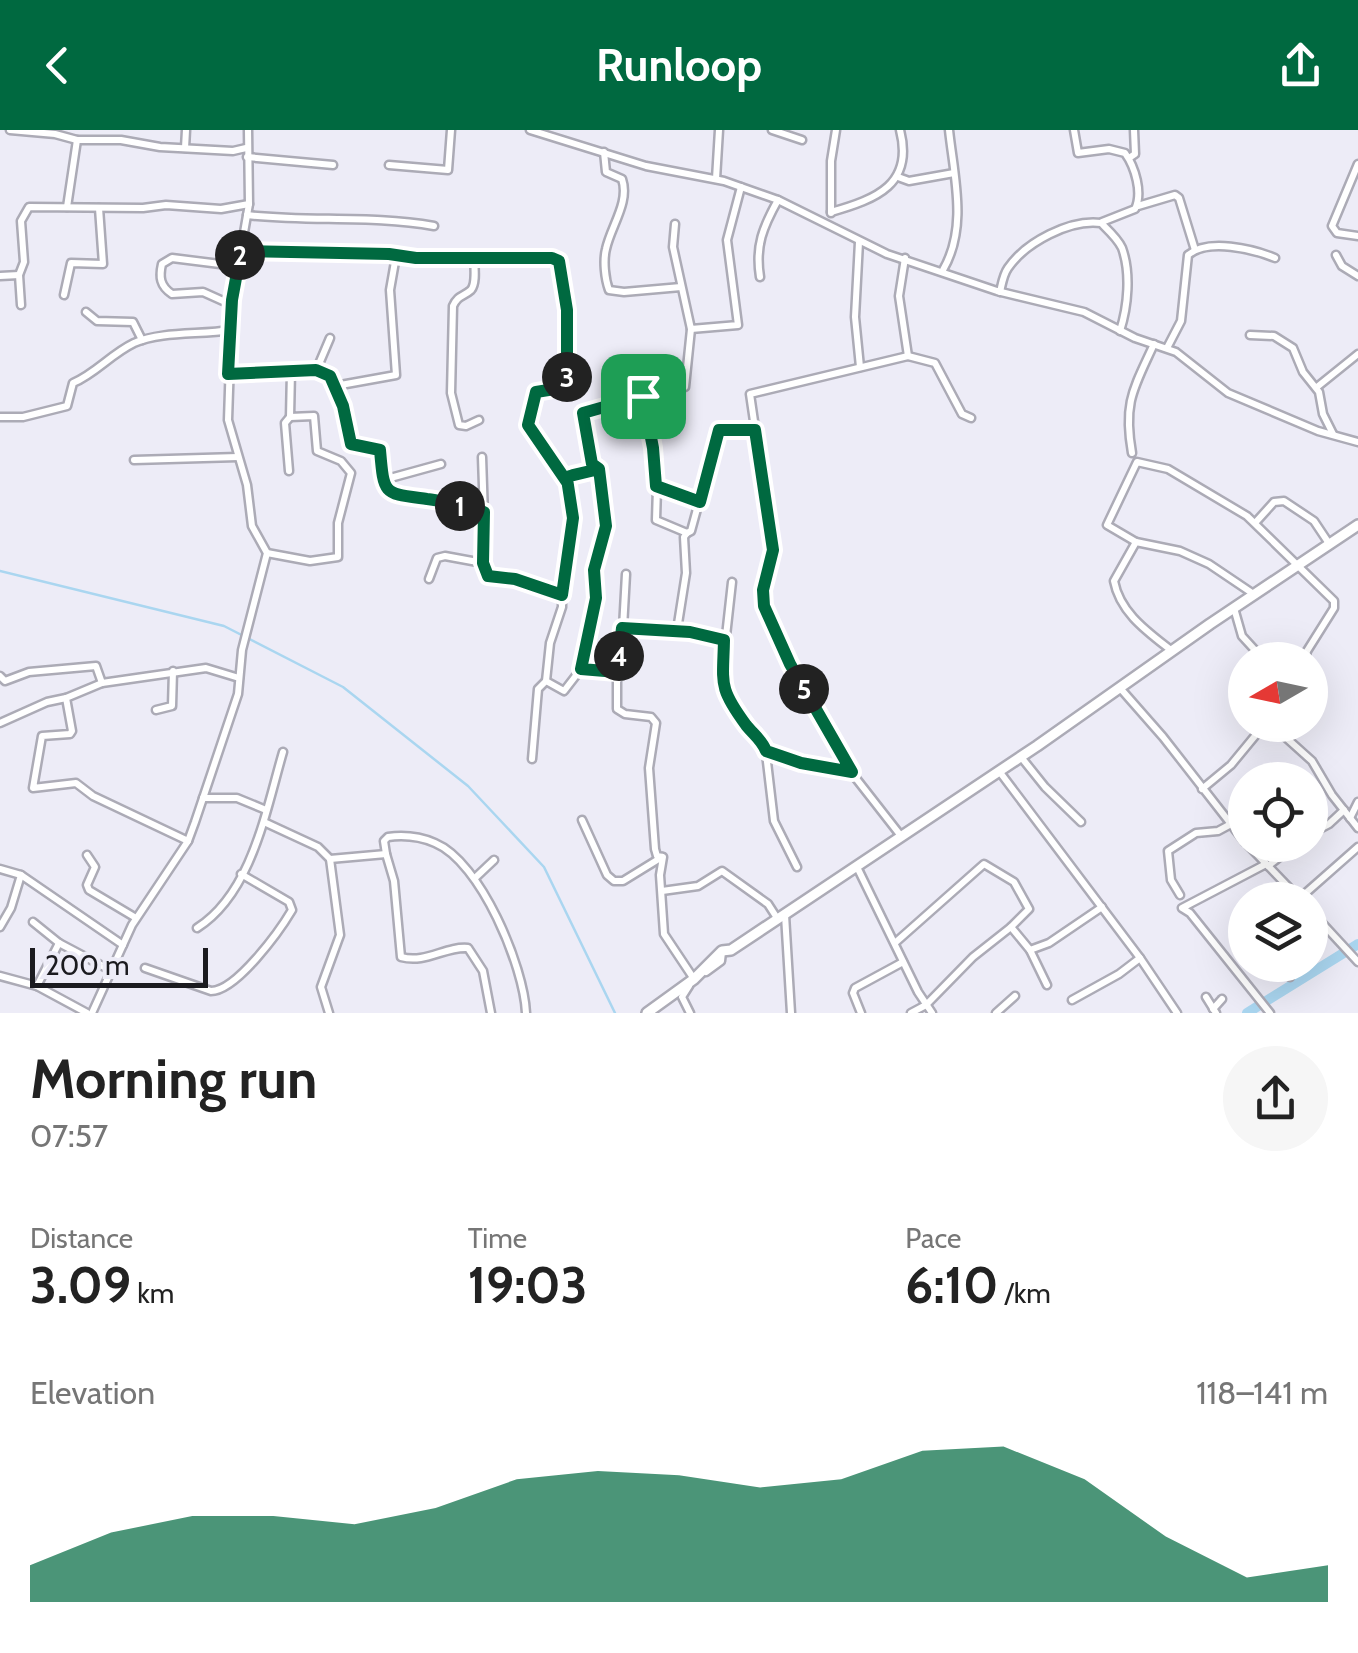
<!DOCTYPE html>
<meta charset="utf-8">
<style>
:root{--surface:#fff;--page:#f6f6f6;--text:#222;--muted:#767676;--accent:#006940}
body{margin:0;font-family:Cabin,sans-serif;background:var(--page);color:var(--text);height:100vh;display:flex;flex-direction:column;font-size:38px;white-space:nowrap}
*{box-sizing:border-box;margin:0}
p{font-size:32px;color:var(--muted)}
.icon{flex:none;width:55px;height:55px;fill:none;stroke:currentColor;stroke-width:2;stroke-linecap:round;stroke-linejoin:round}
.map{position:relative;height:883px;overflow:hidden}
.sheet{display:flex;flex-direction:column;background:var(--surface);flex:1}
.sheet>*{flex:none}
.needle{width:65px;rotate:261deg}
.controls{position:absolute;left:1228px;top:512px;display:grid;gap:20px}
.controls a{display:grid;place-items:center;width:100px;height:100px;border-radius:50%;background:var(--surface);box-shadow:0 10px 40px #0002;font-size:50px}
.scale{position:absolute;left:30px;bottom:25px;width:178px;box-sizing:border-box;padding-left:10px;border:5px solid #1b1b1f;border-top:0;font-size:28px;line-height:35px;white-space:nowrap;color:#1b1b1f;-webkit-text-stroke:8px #edecf7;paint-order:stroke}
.pin{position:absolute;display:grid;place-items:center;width:85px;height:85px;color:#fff;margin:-42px;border-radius:20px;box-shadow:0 5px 15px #0006}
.km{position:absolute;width:50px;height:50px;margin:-25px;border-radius:50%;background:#222;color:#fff;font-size:28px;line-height:50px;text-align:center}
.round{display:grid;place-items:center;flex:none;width:105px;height:105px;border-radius:52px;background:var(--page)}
.headline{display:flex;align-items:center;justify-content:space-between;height:170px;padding:0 30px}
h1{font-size:55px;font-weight:700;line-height:75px}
.figures{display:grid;grid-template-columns:repeat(3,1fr);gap:15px;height:170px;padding:10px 30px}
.figures div{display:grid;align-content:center}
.figures b{font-size:50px;font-weight:700}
.figures small{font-size:28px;font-weight:400}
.figures p{font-size:28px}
.chart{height:280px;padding:20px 30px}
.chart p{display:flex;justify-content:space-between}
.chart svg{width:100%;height:180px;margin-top:10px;fill:var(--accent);opacity:.7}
header{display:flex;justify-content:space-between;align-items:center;height:130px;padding:0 30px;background:var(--accent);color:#fff;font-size:45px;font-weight:700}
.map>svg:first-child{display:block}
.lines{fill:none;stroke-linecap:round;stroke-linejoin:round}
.stream{stroke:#aad6f0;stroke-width:2.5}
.river{stroke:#aad6f0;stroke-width:10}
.street-casing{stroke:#acabb6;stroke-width:11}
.secondary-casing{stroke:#acabb6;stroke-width:14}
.street{stroke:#fff;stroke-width:6}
.secondary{stroke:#fff;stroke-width:9}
.route-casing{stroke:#fff;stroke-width:20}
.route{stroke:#006940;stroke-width:12}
</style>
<header><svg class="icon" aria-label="back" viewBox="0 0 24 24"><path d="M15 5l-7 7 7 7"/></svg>Runloop<svg class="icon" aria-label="share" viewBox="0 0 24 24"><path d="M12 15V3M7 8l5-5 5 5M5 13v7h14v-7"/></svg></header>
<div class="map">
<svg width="1358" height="883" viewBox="0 0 1358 883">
<rect width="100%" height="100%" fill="#edecf7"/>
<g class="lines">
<!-- stream -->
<path class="stream" d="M0,441L224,496L343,557L468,656L544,737L615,883"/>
<!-- river -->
<path class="river" d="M1247,883L1358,814"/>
<defs>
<g id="street">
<path d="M10,0L55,4L77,10H121L160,17L233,21L246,18"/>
<path d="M530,0L646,36L724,51L778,70L887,124L997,161L1084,182L1135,208L1176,222L1228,263L1318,301L1358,312"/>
<path d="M772,0L802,10"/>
<path d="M1074,0L1078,23L1109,19L1125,23C1135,37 1143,63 1135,79L1102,92"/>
<path d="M185,18L186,0"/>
<path d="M604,22L606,42L622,49C630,72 611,96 606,119C603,131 605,149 609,160L624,162L681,157"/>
<path d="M247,27L333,35"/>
<path d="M1129,28L1135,24L1134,0"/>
<path d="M1358,34L1332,96L1337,103L1358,106"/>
<path d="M389,35L448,40L451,0"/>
<path d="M898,47L909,51L954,43"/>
<path d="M716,49L719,0"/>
<path d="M1138,76L1175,65L1179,68L1195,120"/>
<path d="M67,77L77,10"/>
<path d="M831,82C877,69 914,54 900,0"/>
<path d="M831,83V31L836,0"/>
<path d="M247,85C309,92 372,85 434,96"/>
<path d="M675,94L673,117L691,199L738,195L727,110L741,57"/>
<path d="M859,112L855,187L860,237"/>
<path d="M241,121L389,125L416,129L556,128C574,149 568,228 567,257L536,262L528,295L566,351"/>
<path d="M1336,125L1342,136L1358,146"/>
<path d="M474,127C474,135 477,153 471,160C463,167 458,165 453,176L451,263L459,295L466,296L479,290"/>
<path d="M905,128L899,166L908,226L935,233L962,284L971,288"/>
<path d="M943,140C968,97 954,47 949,0"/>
<path d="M0,146L19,145"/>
<path d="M760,147C755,116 763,97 778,70"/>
<path d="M1000,162C1002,154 1003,145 1008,138C1026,112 1070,89 1101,93C1108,100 1118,109 1122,118C1131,143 1128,176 1120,201"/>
<path d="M64,165L71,133L103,134L99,78"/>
<path d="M232,171H223L203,162L172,164C160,156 159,147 162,134L172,128L236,136"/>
<path d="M21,175L19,145L24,132L21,91L29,77L143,78L166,75L221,79L249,74"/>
<path d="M86,182L97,191L133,192L142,210"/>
<path d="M1250,205L1274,206L1293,218L1303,242L1319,262L1323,284L1333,304"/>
<path d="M1167,218L1181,191L1188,125C1208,108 1253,119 1275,128"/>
<path d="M316,241L330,208"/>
<path d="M228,244L325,243C343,258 347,291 351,314L380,320C384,366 383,363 427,369C446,371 465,377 484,382"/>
<path d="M335,256L396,245L390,160L396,126"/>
<path d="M1317,257L1358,224"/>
<path d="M643,266L653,318L656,356L700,372"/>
<path d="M0,287H23L67,276L73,253C95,244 111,224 134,213C162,201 200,205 230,200"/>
<path d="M1132,323C1123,272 1134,258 1154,214"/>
<path d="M482,327L486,444L515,449L562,465"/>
<path d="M134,330L238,327"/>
<path d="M599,339L569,346L567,349L572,394L562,452V477L550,513L546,551L564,561L581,539L596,469L594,440L606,389L599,339L592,334L583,283L685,257L691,199"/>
<path d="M289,341L285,293L290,287"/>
<path d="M383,350L441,334"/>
<path d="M657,358L656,390L687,403L691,401L718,302L755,300"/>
<path d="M1255,393L1274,372L1284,371L1314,391L1330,415"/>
<path d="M1136,412L1107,395L1137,332L1168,339L1247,386L1334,471V478L1307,521L1305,530"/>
<path d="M267,423L310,431L338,427V393L351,343L341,331L317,321L314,286L290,287L291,241"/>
<path d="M429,449L437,428L445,426L483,433"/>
<path d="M732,452L722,542L723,558L749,599L765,615L774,691L797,737"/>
<path d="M1234,478L1242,506L1264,530"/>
<path d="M623,498L626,444"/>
<path d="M677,500L686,443L684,407L687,403"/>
<path d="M1172,521C1148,502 1120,483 1114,451L1136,412L1180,421L1209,434L1255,465"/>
<path d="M581,539L617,543"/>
<path d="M0,546L5,551L29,542L96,536L102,553L206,538L239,548"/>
<path d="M102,553L66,568L72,601L70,604L42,606L33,658L76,653L93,666L188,711"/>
<path d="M1120,558L1163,607L1245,712"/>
<path d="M156,580L172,576L173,541"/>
<path d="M0,593L47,572L66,568"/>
<path d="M1272,595L1312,631L1332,665L1358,698"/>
<path d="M766,621L801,633L851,642L901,706"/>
<path d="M1021,627L1045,657L1081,692"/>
<path d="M532,629L538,559L546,551"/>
<path d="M999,641L1140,828L1177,883"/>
<path d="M851,642L790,534L763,473L772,414L750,264L908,226"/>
<path d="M1202,659L1231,635L1264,595"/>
<path d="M203,668H237L266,680"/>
<path d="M1350,688L1358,672"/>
<path d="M582,690L607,745L614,751H623L662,727"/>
<path d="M264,692L318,717L330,729L340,805L321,857L329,883"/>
<path d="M1310,704L1329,694L1344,680"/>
<path d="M1248,715L1299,768"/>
<path d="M386,724L384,711L388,707C403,705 421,707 435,713C481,732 524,837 526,883"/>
<path d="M87,725L95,737L87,755L89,760L136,788"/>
<path d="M330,729L386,724L394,751L401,827C426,834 445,816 468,818L483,841L491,883"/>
<path d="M1266,734L1182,778L1190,783L1270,883"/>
<path d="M1268,736L1295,715"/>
<path d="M857,737L918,862L932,883"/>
<path d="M0,739L21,745L11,778L0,797"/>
<path d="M21,745L123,815"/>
<path d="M475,748L494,730"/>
<path d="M662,761L698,756L722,741L768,774L777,788"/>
<path d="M1180,765L1171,750L1168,721L1196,703L1218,701L1231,694"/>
<path d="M1299,769L1358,717"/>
<path d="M1284,770L1293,762"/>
<path d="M1310,780L1358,832"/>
<path d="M785,785L791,883"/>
<path d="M33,792L59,813L112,841"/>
<path d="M197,798C252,763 266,680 283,622"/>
<path d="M896,812L984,734L1014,752L1029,779L1011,797L1030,820L1047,855"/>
<path d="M1030,820L1049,813L1102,777"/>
<path d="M1277,835L1290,847"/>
<path d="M145,838L211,861C236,861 279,802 292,780L289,772L241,744"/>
<path d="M706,842L721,831L722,822"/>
<path d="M0,846L37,856L87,883"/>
<path d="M694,849L664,804L660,745L663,727L657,726L655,719L649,638L656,593L651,587L625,584L617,579V543L623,498L677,500L725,510"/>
<path d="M37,856L59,813"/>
<path d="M689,856L682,867L690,883"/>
<path d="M1206,867L1216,883"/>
<path d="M1072,870L1119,844L1140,828"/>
<path d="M1213,879L1222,869"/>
<path d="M92,883L132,795L188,711L195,692L238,564L242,520L267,423L252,396L247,355L228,290L232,171L249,74L248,0"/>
<path d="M861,883L853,863L855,858L903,832"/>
<path d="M911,883L926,875L973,827L1011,797"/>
<path d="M996,883L1015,866"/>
</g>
<path id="secondary" d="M647,883L694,849L722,821L731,820L1037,616L1210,494L1358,395"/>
</defs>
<!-- street casing -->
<use href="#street" class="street-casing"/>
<!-- secondary casing -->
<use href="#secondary" class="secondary-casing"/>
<!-- street -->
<use href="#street" class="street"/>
<!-- secondary -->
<use href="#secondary" class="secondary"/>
</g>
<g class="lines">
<defs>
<path id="route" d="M643,266L583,283L592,334L599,339L570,346L567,349L573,388L562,465L515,449L488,446L483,433L484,382C465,377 446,371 427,369C383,363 384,366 380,320L351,314L343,276L330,246L316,240L228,244L232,170L241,121L389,124L416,128H552L559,131L567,180V257L536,262L528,295L567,352C567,347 569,346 573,345L599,339L606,396L594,440L596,468L581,539L617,542L622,498L690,502L724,510C723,554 718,557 746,595C753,604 762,610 766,621L801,633L852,642L790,534L764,476L763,460L773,420L755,300H719L700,372L656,356L653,318L643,266"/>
</defs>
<!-- route casing -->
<use href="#route" class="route-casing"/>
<!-- route -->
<use href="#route" class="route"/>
</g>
</svg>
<div class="controls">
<a><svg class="needle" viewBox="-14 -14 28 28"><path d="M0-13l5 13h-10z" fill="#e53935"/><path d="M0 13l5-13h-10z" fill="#767676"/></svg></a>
<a><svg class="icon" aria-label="locate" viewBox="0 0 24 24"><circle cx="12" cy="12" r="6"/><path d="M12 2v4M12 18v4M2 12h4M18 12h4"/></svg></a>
<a><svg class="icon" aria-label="layers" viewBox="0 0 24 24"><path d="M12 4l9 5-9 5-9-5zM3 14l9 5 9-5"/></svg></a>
</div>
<div class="scale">200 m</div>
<div class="pin" style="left:643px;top:266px;background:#1e9e55"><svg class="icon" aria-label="arrive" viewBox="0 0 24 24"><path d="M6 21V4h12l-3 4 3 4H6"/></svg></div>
<b class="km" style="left:460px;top:376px">1</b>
<b class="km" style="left:240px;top:125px">2</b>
<b class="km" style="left:567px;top:247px">3</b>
<b class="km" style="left:619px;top:526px">4</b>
<b class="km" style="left:804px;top:559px">5</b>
</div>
<section class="sheet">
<div class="headline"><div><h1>Morning run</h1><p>07:57</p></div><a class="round"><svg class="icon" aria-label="share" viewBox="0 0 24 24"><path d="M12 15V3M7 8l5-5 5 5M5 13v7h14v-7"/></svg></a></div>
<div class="figures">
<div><p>Distance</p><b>3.09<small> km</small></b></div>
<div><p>Time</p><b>19:03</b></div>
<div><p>Pace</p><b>6:10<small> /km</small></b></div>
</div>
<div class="chart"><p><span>Elevation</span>118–141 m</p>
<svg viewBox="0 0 160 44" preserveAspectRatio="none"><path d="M0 44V35L10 27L20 23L30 23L40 25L50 21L60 14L70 12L80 13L90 16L100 14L110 7L120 6L130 14L140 28L150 38L160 35V44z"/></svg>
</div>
</section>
